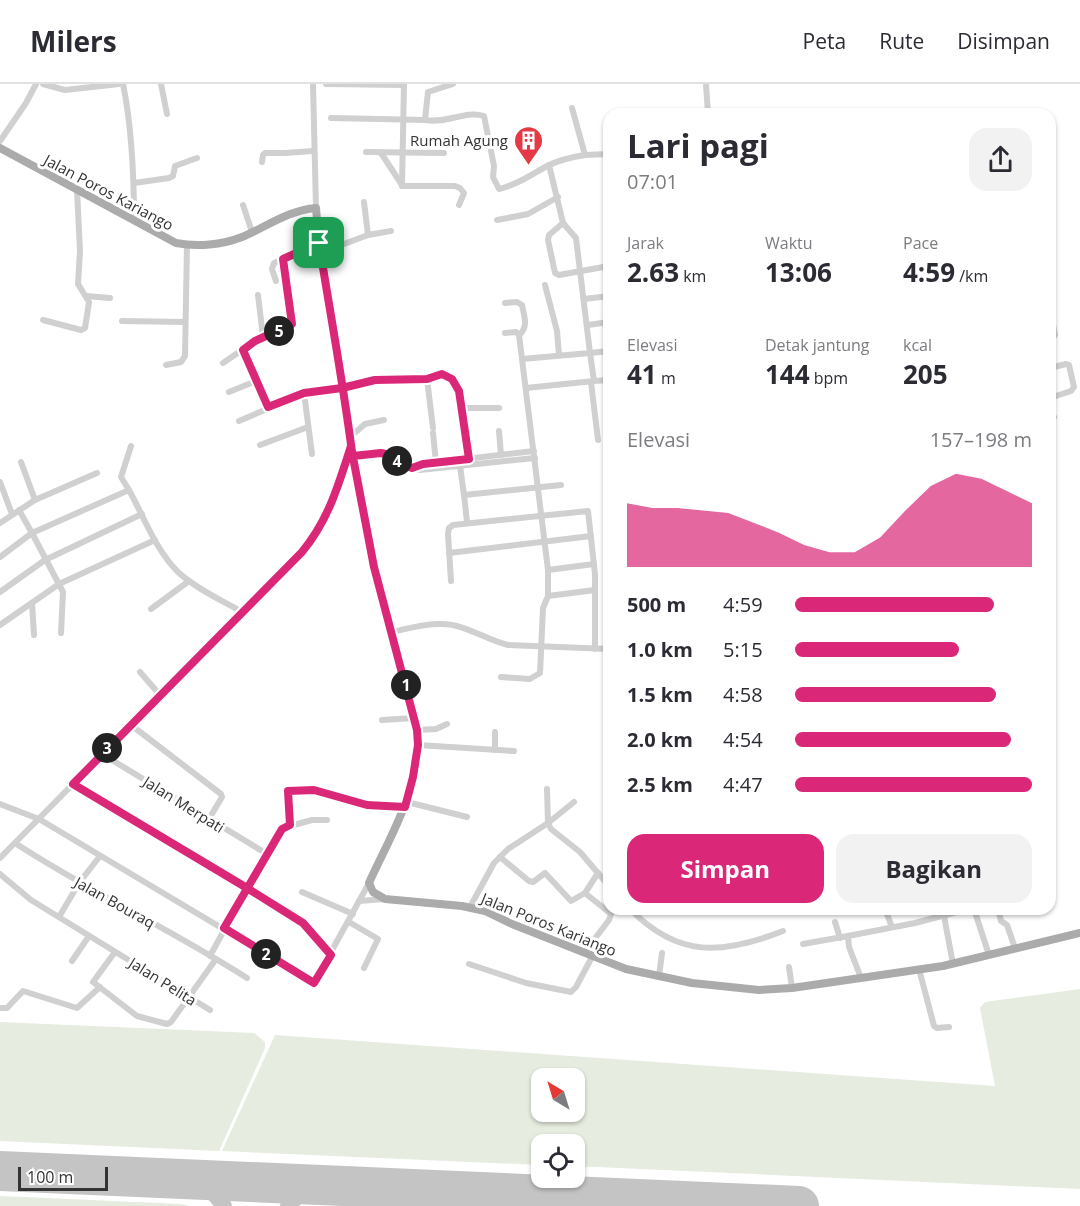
<!DOCTYPE html>
<html lang="id">
<meta charset="utf-8">
<style>
:root{--surface:#fff;--page:#f2f2f3;--text:#2b2b33;--muted:#7c7c81;--line:#e1e1e2;--accent:#db2777}
body{margin:0;font-family:"Open Sans",sans-serif;background:var(--page);color:var(--text);height:100vh;display:flex;flex-direction:column;font-size:22px;white-space:nowrap}
*{box-sizing:border-box;margin:0}
p{font-size:20px;color:var(--muted)}
.icon{flex:none;width:33px;height:33px;fill:none;stroke:currentColor;stroke-width:2;stroke-linecap:round;stroke-linejoin:round}
.map{position:relative;flex:1;overflow:hidden}
.side{position:absolute;left:603px;top:24px;width:453px;height:807px;display:flex;flex-direction:column;background:var(--surface);border-radius:18px;box-shadow:0 2px 4px #0004}
.side>*{flex:none}
.needle{width:39px;rotate:322deg}
.buttons{position:absolute;left:531px;top:984px;display:grid;gap:12px}
.buttons a{display:grid;place-items:center;width:54px;height:54px;border-radius:12px;background:var(--surface);box-shadow:0 2px 4px #0004;font-size:30px}
.scale{position:absolute;left:18px;bottom:15px;width:90px;box-sizing:border-box;padding-left:6px;border:3px solid #333;border-top:0;font-size:16px;line-height:21px;white-space:nowrap;color:#333;-webkit-text-stroke:4px #fff;paint-order:stroke}
.pin{position:absolute;display:grid;place-items:center;width:51px;height:51px;color:#fff;margin:-26px;border-radius:12px;box-shadow:0 3px 9px #0006}
.km{position:absolute;width:30px;height:30px;margin:-15px;border-radius:50%;background:#222;color:#fff;font-size:16px;line-height:30px;text-align:center}
.round{display:grid;place-items:center;flex:none;width:63px;height:63px;border-radius:18px;background:var(--page)}
.headline{display:flex;align-items:center;justify-content:space-between;height:102px;padding:0 24px}
h1{font-size:33px;font-weight:700;line-height:45px}
.stats{display:grid;grid-template-columns:repeat(3,1fr);gap:9px;height:102px;padding:6px 24px}
.stats div{display:grid;align-content:center}
.stats b{font-size:26px;font-weight:700}
.stats small{font-size:16px;font-weight:400}
.stats p{font-size:16px}
.chart{height:168px;padding:12px 24px}
.chart p{display:flex;justify-content:space-between}
.chart svg{width:100%;height:108px;margin-top:6px;fill:var(--accent);opacity:.7}
.primary-button{display:flex;gap:12px;margin-top:auto;padding:12px 24px}
.primary-button a{flex:1;height:69px;border-radius:18px;background:var(--accent);color:#fff;font-size:24px;font-weight:700;line-height:69px;text-align:center}
.primary-button a+a{background:var(--page);color:var(--text)}
ul{padding:0 24px;list-style:none;font-size:20px}
li{display:grid;grid-template-columns:96px 72px 1fr;align-items:center;height:45px}
li i{height:15px;border-radius:8px;background:var(--accent)}
header{display:flex;align-items:center;gap:36px;box-sizing:border-box;height:84px;padding:0 30px;background:var(--surface);border-bottom:2px solid var(--line)}
header strong{font-size:28px}
nav{display:flex;gap:33px;margin-inline-start:auto;font-size:21px}
.map>svg:first-child{display:block}
.grass{fill:#e6ecdf;fill-rule:evenodd}
.lines{fill:none;stroke-linecap:round;stroke-linejoin:round}
.taxiway{stroke:#c4c4c4;stroke-width:16}
.runway{stroke:#c4c4c4;stroke-width:40}
.minor{stroke:#d0d0d0;stroke-width:6}
.major{stroke:#ababab;stroke-width:8}
.route-casing{stroke:#fff;stroke-width:12}
.route{stroke:#db2777;stroke-width:8}
.labels{text-anchor:middle;dominant-baseline:central;stroke-width:6;stroke-linejoin:round;paint-order:stroke}
.poi-label{font-size:15px;fill:#333;stroke:#fff;text-anchor:end}
.street-label{font-size:15px;fill:#333;stroke:#fff}
</style>
<header>
<strong>Milers</strong>
<nav><a>Peta</a><a>Rute</a><a>Disimpan</a></nav>
</header>
<div class="map">
<svg width="1080" height="1122" viewBox="0 0 1080 1122">
<rect width="100%" height="100%" fill="#fff"/>
<!-- grass -->
<g class="grass">
<path d="M1080,905V1105L575,1082L574,1060H542L541,1081L222,1067L275,951L995,1002L980,924L985,918ZM574,994V1028H542V994Z"/>
<path d="M0,938L254,949L265,958V964L219,1067L0,1057Z"/>
<path d="M0,1112L181,1120L189,1122H0Z"/>
</g>
<g class="lines">
<!-- taxiway -->
<g class="taxiway">
<path d="M192,1095L215,1111L224,1122"/>
<path d="M454,1107L466,1122"/>
<path d="M288,1122C298,1109 309,1105 325,1101"/>
<path d="M501,1122L516,1112L528,1110"/>
</g>
<!-- runway -->
<path class="runway" d="M0,1087L799,1122"/>
<!-- minor -->
<g class="minor">
<path d="M43,0L65,6L119,0"/>
<path d="M123,0C132,44 134,92 134,137"/>
<path d="M161,0L167,30"/>
<path d="M313,0L316,124"/>
<path d="M326,0L404,1"/>
<path d="M706,0L708,30"/>
<path d="M331,34L425,36C447,40 465,26 484,32L494,82L493,93L499,105C517,101 532,90 547,82C559,76 572,73 585,71L572,24"/>
<path d="M425,36L428,8L453,0"/>
<path d="M0,57L26,19L36,0"/>
<path d="M366,68L444,69"/>
<path d="M381,69L402,101"/>
<path d="M585,71L609,70"/>
<path d="M262,78L263,71L265,69H285L313,67"/>
<path d="M134,99L169,94L173,92L175,82L197,74"/>
<path d="M402,102L404,0"/>
<path d="M402,102H455L460,104L464,109L459,121"/>
<path d="M364,118L368,151"/>
<path d="M243,121L252,148"/>
<path d="M497,136L528,130L558,113"/>
<path d="M563,139L549,151L548,156L555,189L559,191L609,182"/>
<path d="M609,166V172"/>
<path d="M276,197L272,185L274,179L319,159L323,164L328,166L368,151L391,147"/>
<path d="M545,201L557,247L559,271"/>
<path d="M258,211L263,253"/>
<path d="M86,212L110,214"/>
<path d="M584,215L609,212"/>
<path d="M505,219L517,218L522,221C524,232 529,243 519,251L522,275L590,269L576,154L563,139L549,81"/>
<path d="M1050,226L1055,251L1050,258"/>
<path d="M43,236L81,246L85,244L89,218L78,200L80,167L77,106"/>
<path d="M122,237L185,238"/>
<path d="M588,241L609,238"/>
<path d="M505,249L516,248L519,251"/>
<path d="M243,266L268,323"/>
<path d="M223,279L255,257L292,240L293,236L283,175"/>
<path d="M166,281L181,278L185,272L187,161"/>
<path d="M1050,284L1066,280L1069,281L1074,303L1071,307L1050,314"/>
<path d="M427,295L433,344"/>
<path d="M594,297L609,296"/>
<path d="M591,298L598,356"/>
<path d="M526,304L594,297L590,269L609,267"/>
<path d="M229,308L256,297"/>
<path d="M304,309L312,370"/>
<path d="M462,324H499"/>
<path d="M1050,334L1054,333"/>
<path d="M239,337L304,309L342,304L375,296L427,295L442,290L452,295L459,307L469,375"/>
<path d="M499,347L501,371"/>
<path d="M433,349L436,379"/>
<path d="M350,353L365,340L384,336"/>
<path d="M260,361L308,343"/>
<path d="M353,372L381,368L390,371L403,381L420,386L535,374"/>
<path d="M21,378L35,416"/>
<path d="M460,382L464,411L561,401"/>
<path d="M413,384L423,380L534,367"/>
<path d="M0,398L12,430"/>
<path d="M129,406L121,393L131,362"/>
<path d="M464,411L467,438"/>
<path d="M0,439L35,416L97,389"/>
<path d="M449,469L591,452"/>
<path d="M0,473L32,449L19,426"/>
<path d="M548,486L594,480"/>
<path d="M451,497L448,450L449,444L453,441L588,427L595,490V565"/>
<path d="M0,508L45,476L142,430"/>
<path d="M548,512L595,506"/>
<path d="M32,519L34,551"/>
<path d="M151,525L189,497"/>
<path d="M0,541L59,500L155,456"/>
<path d="M391,548C407,545 425,539 442,540C465,540 486,556 508,561L609,565"/>
<path d="M61,549L63,508L32,449L129,406C144,433 156,467 179,489C197,505 221,516 242,528"/>
<path d="M140,588L160,611"/>
<path d="M501,593L530,595L540,589L543,524L548,512V486L522,275"/>
<path d="M382,636L414,634"/>
<path d="M131,641L221,710L222,713L209,735"/>
<path d="M417,646L436,645L447,640"/>
<path d="M495,648V666"/>
<path d="M418,661L514,667"/>
<path d="M102,670L267,770"/>
<path d="M73,700L247,804L210,872"/>
<path d="M547,705L548,739L574,718"/>
<path d="M407,718L467,733"/>
<path d="M0,720L39,735L314,899L369,799"/>
<path d="M327,736H312L283,744L247,804L303,839L331,871"/>
<path d="M290,741L287,709C302,697 349,718 368,721C380,722 393,722 405,723"/>
<path d="M15,759C90,808 172,846 247,894"/>
<path d="M500,773L529,797L533,798L545,789L571,817L585,809"/>
<path d="M0,774L302,468C329,436 338,404 350,365"/>
<path d="M0,790L31,816L210,926"/>
<path d="M302,808L353,830"/>
<path d="M359,817L385,815"/>
<path d="M470,823L494,779L508,765L548,739L551,745L580,768L609,802"/>
<path d="M630,825C678,874 722,871 783,847"/>
<path d="M885,825L892,843"/>
<path d="M974,825L989,871"/>
<path d="M998,825L1001,837L1007,841L1015,864"/>
<path d="M944,832L953,880"/>
<path d="M59,833L79,799L100,772"/>
<path d="M349,838L378,855L364,884"/>
<path d="M835,838L840,854"/>
<path d="M803,860L848,852"/>
<path d="M115,868L93,898L137,932L167,940L171,938L216,875"/>
<path d="M584,869L609,836L611,830L585,809L598,789"/>
<path d="M72,877L89,852"/>
<path d="M469,880L526,899L571,908L576,903L592,873"/>
<path d="M789,883L792,904"/>
<path d="M919,885L934,942L937,944L949,943"/>
<path d="M659,892L662,869"/>
<path d="M861,894L849,863L848,852L915,839L968,825"/>
<path d="M0,924H7L23,907L77,924L100,903"/>
</g>
<!-- major -->
<path class="major" d="M0,64L176,159C197,163 222,161 242,153C266,143 289,126 316,124L319,159L352,368L374,483L417,646C421,705 392,748 369,799L373,808L385,815L462,822L485,827L512,840L626,885L692,899L759,906L792,904L943,882L1080,849"/>
</g>
<g class="lines">
<defs>
<path id="route" d="M319,159C330,228 343,298 352,368L374,483L417,646L418,661L413,693L405,723L367,721L314,706L288,707L290,741L282,745L224,844L314,899L331,871L303,839L247,804L73,700L302,468C329,435 338,402 351,362L353,372L381,369L390,371L403,381L412,384L423,380L469,375L459,307L452,295L442,290L427,295L375,296L342,304L304,309L268,323L243,266L255,257L292,240L283,175L319,159"/>
</defs>
<!-- route casing -->
<use href="#route" class="route-casing"/>
<!-- route -->
<use href="#route" class="route"/>
</g>
<!-- icons -->
<defs>
<symbol id="building-pin" viewBox="-11 -11 22 30"><path d="M0 17L-7.5 6A9.5 9.5 0 1 1 7.5 6Z" fill="#e63946" stroke="#fff"/><path d="M-4-6H4V6H1V3H-1V6H-4ZM-2.5-4.3h1.7v1.8h-1.7ZM.8-4.3h1.7v1.8H.8ZM-2.5-1h1.7V.8h-1.7ZM.8-1h1.7V.8H.8Z" fill="#fff"/></symbol>
</defs>
<g fill-rule="evenodd">
<use href="#building-pin" x="512" y="40" width="33" height="45"/>
</g>
<g class="labels">
<!-- poi labels -->
<g class="poi-label">
<text x="508" y="56">Rumah Agung</text>
</g>
<!-- street labels -->
<g class="street-label">
<text transform="translate(109 108) rotate(28)">Jalan Poros Kariango</text>
<text transform="translate(184 720) rotate(32)">Jalan Merpati</text>
<text transform="translate(115 818) rotate(29)">Jalan Bouraq</text>
<text transform="translate(549 840) rotate(22)">Jalan Poros Kariango</text>
<text transform="translate(163 897) rotate(32)">Jalan Pelita</text>
</g>
</g>
</svg>
<div class="buttons">
<a><svg class="needle" viewBox="-14 -14 28 28"><path d="M0-13l5 13h-10z" fill="#e53935"/><path d="M0 13l5-13h-10z" fill="#7c7c81"/></svg></a>
<a><svg class="icon" aria-label="locate" viewBox="0 0 24 24"><circle cx="12" cy="12" r="6"/><path d="M12 2v4M12 18v4M2 12h4M18 12h4"/></svg></a>
</div>
<div class="scale">100 m</div>
<div class="pin" style="left:319px;top:159px;background:#1e9e55"><svg class="icon" aria-label="arrive" viewBox="0 0 24 24"><path d="M6 21V4h12l-3 4 3 4H6"/></svg></div>
<b class="km" style="left:406px;top:601px">1</b>
<b class="km" style="left:266px;top:870px">2</b>
<b class="km" style="left:107px;top:664px">3</b>
<b class="km" style="left:397px;top:377px">4</b>
<b class="km" style="left:279px;top:247px">5</b>
<section class="side">
<div class="headline"><div><h1>Lari pagi</h1><p>07:01</p></div><a class="round"><svg class="icon" aria-label="share" viewBox="0 0 24 24"><path d="M12 15V3M7 8l5-5 5 5M5 13v7h14v-7"/></svg></a></div>
<div class="stats">
<div><p>Jarak</p><b>2.63<small> km</small></b></div>
<div><p>Waktu</p><b>13:06</b></div>
<div><p>Pace</p><b>4:59<small> /km</small></b></div>
</div>
<div class="stats">
<div><p>Elevasi</p><b>41<small> m</small></b></div>
<div><p>Detak jantung</p><b>144<small> bpm</small></b></div>
<div><p>kcal</p><b>205</b></div>
</div>
<div class="chart"><p><span>Elevasi</span>157–198 m</p>
<svg viewBox="0 0 160 44" preserveAspectRatio="none"><path d="M0 44V18L10 20L20 20L30 21L40 22L50 26L60 30L70 35L80 38L90 38L100 32L110 21L120 11L130 6L140 8L150 13L160 18V44z"/></svg>
</div>
<ul>
<li><b>500 m</b>4:59<i style="width:84%"></i></li>
<li><b>1.0 km</b>5:15<i style="width:69%"></i></li>
<li><b>1.5 km</b>4:58<i style="width:85%"></i></li>
<li><b>2.0 km</b>4:54<i style="width:91%"></i></li>
<li><b>2.5 km</b>4:47<i style="width:100%"></i></li>
</ul>
<div class="primary-button"><a>Simpan</a><a>Bagikan</a></div>
</section>
</div>
